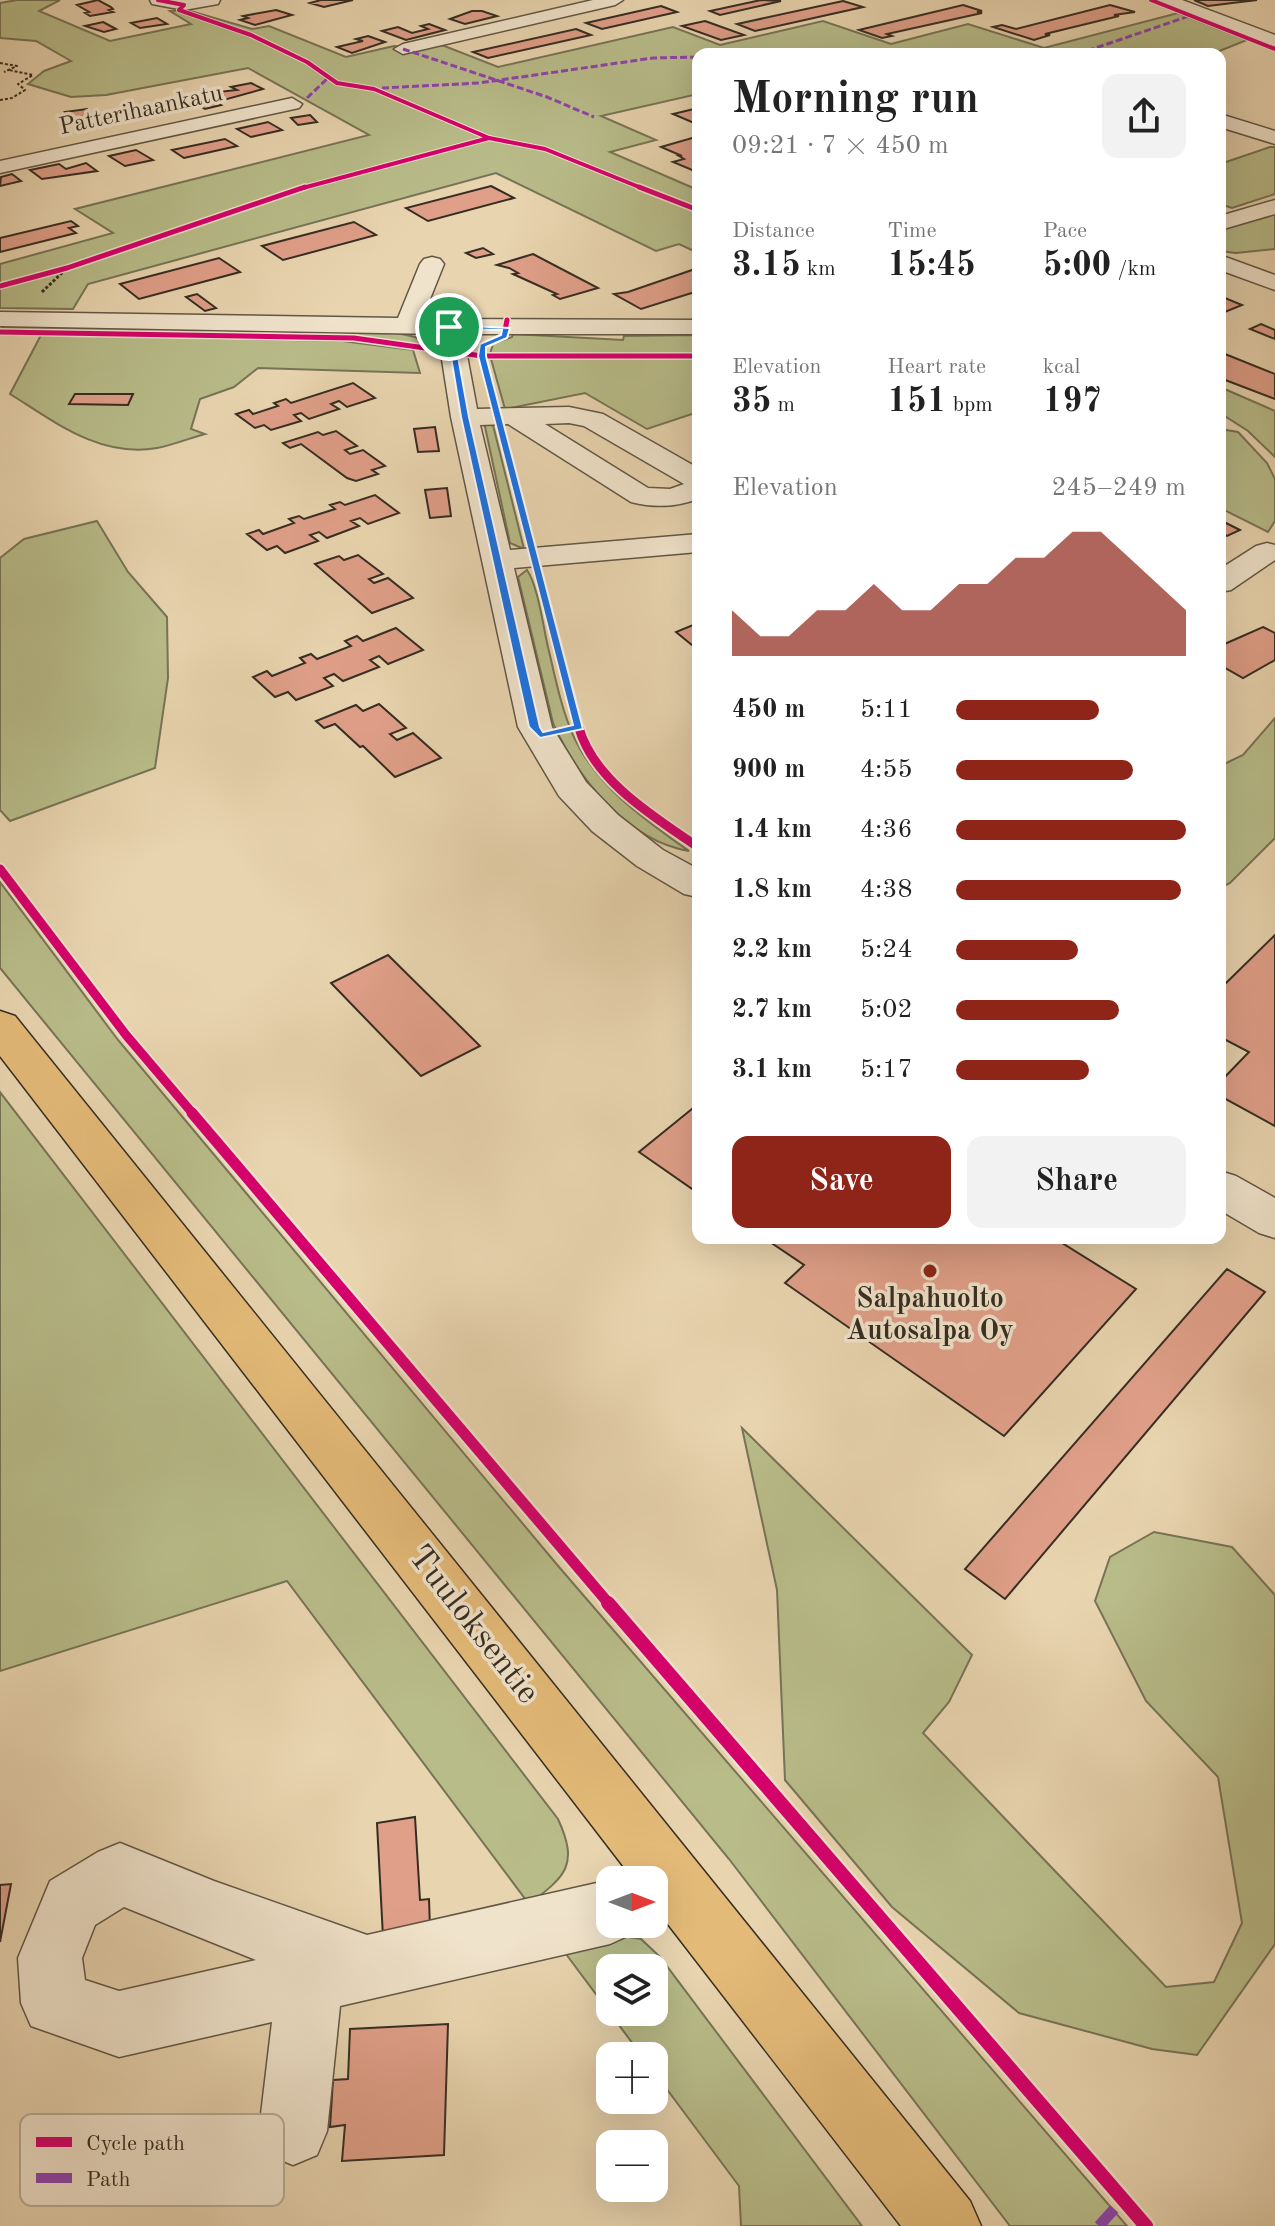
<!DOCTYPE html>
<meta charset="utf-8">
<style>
:root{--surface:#fff;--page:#f2f2f2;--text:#222;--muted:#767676;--accent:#8f2418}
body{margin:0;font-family:"Old Standard TT",serif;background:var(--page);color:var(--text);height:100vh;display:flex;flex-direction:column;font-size:30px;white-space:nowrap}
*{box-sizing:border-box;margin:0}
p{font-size:26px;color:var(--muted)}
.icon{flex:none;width:44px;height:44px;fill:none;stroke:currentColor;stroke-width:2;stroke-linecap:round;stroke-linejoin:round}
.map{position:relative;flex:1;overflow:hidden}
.side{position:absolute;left:692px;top:48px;width:534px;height:1196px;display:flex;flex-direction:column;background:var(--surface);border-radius:16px;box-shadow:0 8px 32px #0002}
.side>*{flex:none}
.needle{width:52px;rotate:90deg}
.fabs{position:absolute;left:596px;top:1866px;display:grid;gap:16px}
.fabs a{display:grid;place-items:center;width:72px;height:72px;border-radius:16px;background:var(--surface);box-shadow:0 8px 32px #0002;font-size:40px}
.pin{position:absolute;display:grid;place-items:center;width:68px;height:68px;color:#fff;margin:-34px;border:4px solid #fff;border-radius:50%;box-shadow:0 2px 8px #0007}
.round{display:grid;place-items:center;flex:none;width:84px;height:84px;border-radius:16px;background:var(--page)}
.headline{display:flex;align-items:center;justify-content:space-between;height:136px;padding:0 40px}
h1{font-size:44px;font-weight:700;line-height:60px}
.metrics{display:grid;grid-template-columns:repeat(3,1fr);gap:12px;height:136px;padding:8px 40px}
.metrics div{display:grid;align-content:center}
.metrics b{font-size:34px;font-weight:700}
.metrics small{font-size:22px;font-weight:400}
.metrics p{font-size:22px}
.chart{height:224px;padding:16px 40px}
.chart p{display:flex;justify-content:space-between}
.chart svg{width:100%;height:144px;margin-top:8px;fill:var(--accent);opacity:.7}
.action{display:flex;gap:16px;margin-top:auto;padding:16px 40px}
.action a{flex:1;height:92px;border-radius:16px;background:var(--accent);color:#fff;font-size:32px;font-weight:700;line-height:92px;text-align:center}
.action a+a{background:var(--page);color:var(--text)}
ul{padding:0 40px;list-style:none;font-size:26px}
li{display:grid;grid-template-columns:128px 96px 1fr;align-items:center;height:60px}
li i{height:20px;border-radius:10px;background:var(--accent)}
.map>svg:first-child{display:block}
.green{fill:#b8bc89;stroke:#777456;stroke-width:2;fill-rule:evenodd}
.building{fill:#e09f89;stroke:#362d22;stroke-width:2}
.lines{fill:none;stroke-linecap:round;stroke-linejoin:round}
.minor-casing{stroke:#625745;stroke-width:3}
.highway-casing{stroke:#362d22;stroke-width:3}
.path-far1{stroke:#362d22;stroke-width:2;stroke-dasharray:3 2;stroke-linecap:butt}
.path{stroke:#362d22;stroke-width:3;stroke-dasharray:3 2;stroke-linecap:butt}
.minor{fill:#f0e3cb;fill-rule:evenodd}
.highway{fill:#e4ba78;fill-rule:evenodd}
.quiet-far1{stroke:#8e44ad;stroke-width:3;stroke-dasharray:7 3;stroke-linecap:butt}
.quiet{stroke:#8e44ad;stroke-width:11;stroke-dasharray:23 11;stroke-linecap:butt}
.cycleway-far5-casing{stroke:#f0e3cb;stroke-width:6}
.cycleway-far4-casing{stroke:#f0e3cb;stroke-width:8}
.cycleway-far3-casing{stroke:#f0e3cb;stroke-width:10}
.cycleway-far2-casing{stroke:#f0e3cb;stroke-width:13}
.cycleway-far1-casing{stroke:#f0e3cb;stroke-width:16}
.cycleway-casing{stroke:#f0e3cb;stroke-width:19}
.cycleway-far5{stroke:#d6006c;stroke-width:4}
.cycleway-far4{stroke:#d6006c;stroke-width:5}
.cycleway-far3{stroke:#d6006c;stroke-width:7}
.cycleway-far2{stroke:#d6006c;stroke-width:9}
.cycleway-far1{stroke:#d6006c;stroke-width:11}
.cycleway{stroke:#d6006c;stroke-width:14}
.route{fill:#1a73e8;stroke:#fff;stroke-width:2;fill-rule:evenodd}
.poi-dot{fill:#8f2418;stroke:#f0e3cb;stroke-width:3}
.labels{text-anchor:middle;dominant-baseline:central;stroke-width:7;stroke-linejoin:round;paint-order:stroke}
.far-street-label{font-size:24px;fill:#362d22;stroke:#f0e3cb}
.poi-label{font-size:28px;font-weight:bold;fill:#362d22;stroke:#f0e3cb}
.near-street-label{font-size:34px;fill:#362d22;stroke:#f0e3cb}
.key{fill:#f0e3cb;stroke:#b8ac98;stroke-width:2}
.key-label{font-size:22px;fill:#362d22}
</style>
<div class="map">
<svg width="1275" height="2226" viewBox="0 0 1275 2226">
<rect width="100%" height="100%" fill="#e8d4af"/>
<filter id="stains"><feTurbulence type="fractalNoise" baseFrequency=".0025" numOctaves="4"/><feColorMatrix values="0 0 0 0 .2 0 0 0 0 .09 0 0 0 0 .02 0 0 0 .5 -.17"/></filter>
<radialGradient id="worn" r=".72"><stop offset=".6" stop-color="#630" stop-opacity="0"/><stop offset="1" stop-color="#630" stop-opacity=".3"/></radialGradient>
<!-- green -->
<g class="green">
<path d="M17,0H60L39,11L110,41L191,24L170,11L187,10L252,29L269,26L346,57L394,46L423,49L442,45L498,67L673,27L720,45L823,21L891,44L968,24L1044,48L1178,13L1247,40L1212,54H698V94L601,116L656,140L610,152L698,190V253L679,244L656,251L496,173L88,284L73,309L0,308V264L113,233L75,209L369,135L248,68L106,95L71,97L28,84L44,71L71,61L36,41L0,38V3Z"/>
<path d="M1270,147H1275V194L1232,208L1220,204V164Z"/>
<path d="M1275,214V249L1236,253L1220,251V229Z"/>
<path d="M6,325L388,331L415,337L432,347L356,336L2,328Z"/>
<path d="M513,334L623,340L624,336L698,335V353L490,354L493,344L512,337Z"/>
<path d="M41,335L342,341L413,350L420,373L258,368L234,387L200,399L191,429L205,434C190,438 173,445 157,448C100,458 55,422 10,394Z"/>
<path d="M698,358V412L647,429L585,393L505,409L491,359Z"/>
<path d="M1220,387L1275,411V457L1248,431L1220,413Z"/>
<path d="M492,421L524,549L510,543L484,422Z"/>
<path d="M1220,429L1238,432L1267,463L1275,479V521L1268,532L1220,508Z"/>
<path d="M97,521L128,572L167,617L168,678L155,768L10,821L0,810V558L24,539Z"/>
<path d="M527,570C538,586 543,626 548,647C555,676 561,708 573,735C596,786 645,820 689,851C627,841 577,777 553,723L518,577Z"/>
<path d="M1275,718V838L1230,883L1220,888V766L1243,755Z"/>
<path d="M0,882L118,1040L559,1567L1127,2226H1010L729,1859L0,968Z"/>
<path d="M0,1092L558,1819C579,1865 566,1876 529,1904L287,1581L0,1671Z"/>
<path d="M742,1428L972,1655L949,1702L923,1733L1166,1987L1214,1982L1242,1923L1218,1777L1146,1701L1095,1601L1110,1557L1154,1532L1232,1547L1275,1595V1944L1197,2055L1152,2049L1019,2013L892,1907L785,1780L777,1590Z"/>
<path d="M616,1935L641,1939L660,1957L862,2226H741L739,2186L654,2072V2056H642L560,1946ZM610,1968H654V2012H610Z"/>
</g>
<!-- building -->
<g class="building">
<path d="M98,0L111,7L113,9L109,10L113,12L90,16L85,13L89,12L77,5Z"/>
<path d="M321,0H320H353L324,7L310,3Z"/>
<path d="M761,0L781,1L720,15L710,11Z"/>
<path d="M1194,0H1257L1208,6Z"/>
<path d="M843,1L863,7L755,31L737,24Z"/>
<path d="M963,5L982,11L977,12L982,13L887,34L892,36L882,38L859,30Z"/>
<path d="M1110,5L1135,12L1114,15L1119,16L1045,34L1050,35L1034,40L993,27L1002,25L1016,29Z"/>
<path d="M661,6L677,12L602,29L586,23Z"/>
<path d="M276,10L292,15L255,25L240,20L248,18L243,16Z"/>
<path d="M472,11H482L497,16L465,24L450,19Z"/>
<path d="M157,18L167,24L140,28L131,23Z"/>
<path d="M705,21L744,35L721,40L682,26Z"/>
<path d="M103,22L116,29L104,32L85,26Z"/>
<path d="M429,24L445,30L406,40L382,31L398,27L412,33L428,29L421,26Z"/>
<path d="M576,29L591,35L488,58L473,52Z"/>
<path d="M368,36L385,42L352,53L337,47L363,41L356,39Z"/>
<path d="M251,83L263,89L216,102L221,105L205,109L196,103L203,102L192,95L237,90L231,87Z"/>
<path d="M698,108V122L694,123L673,114Z"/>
<path d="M87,109L92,115L70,118L65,112Z"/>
<path d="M310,115L317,122L298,125L291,118Z"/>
<path d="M268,122L282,130L251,137L237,129Z"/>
<path d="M692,138L698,141V168L692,170L673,162L684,159L679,156H682L661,147Z"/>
<path d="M225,139L237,146L184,158L172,150Z"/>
<path d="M136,150L153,160L125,166L109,156Z"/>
<path d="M86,163L97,171L42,179L30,170L59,164L66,169Z"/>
<path d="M12,174L21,181L0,186L1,177Z"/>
<path d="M491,186L514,198L428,221L406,208Z"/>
<path d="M71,221L78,226L69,228L76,233L0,252V238Z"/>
<path d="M354,222L376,235L283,260L262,246Z"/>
<path d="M483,248L493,254L476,258L466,253Z"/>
<path d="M533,254L598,288L560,299L553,295L557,294L513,274L518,273L509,268L497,265Z"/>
<path d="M219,258L240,272L139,299L120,284Z"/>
<path d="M698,268V291L641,309L614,294L628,292Z"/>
<path d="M197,294L216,308L205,311L186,297Z"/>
<path d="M1220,296L1242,305L1220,314Z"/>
<path d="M1261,324L1275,330V339L1250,329Z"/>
<path d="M1220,352L1275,374V399L1220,378Z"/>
<path d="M353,383L375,398L347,407L339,401L331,404L339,409L309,419L301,413L294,415L301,421L271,430L264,425L255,428L236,414L249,410L253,414L278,406L274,403L286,399L291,403Z"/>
<path d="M75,394H133L128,405L69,404Z"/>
<path d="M435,427L439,451L418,452L414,429Z"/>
<path d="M336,431L357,446L345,450L350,454L363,450L385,466L372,470L378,474L356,481L347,478L301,444L290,448L283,443L318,432L323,435Z"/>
<path d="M447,488L451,516L430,518L425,490Z"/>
<path d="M375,495L399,513L368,524L360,518L351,521L359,526L327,538L319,532L310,535L318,541L285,553L277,546L267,550L247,534L259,530L263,534L294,523L289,519L299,516L304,519L335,509L330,505L340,502L345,505Z"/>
<path d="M1220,520L1240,530L1227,536L1220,533Z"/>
<path d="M358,555L383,574L369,579L374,583L388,578L413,598L372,613L315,564L339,556L344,560Z"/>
<path d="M698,623V650L676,632Z"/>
<path d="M1263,627L1275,633V660L1243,678L1220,665V646Z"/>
<path d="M396,628L423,650L388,664L379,656L370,660L379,667L343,681L334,674L324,678L333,686L296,700L288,692L275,697L253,677L267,671L272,676L305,663L300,658L311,654L317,659L351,646L345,641L357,636L363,641Z"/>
<path d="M379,704L406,728L390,734L397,740L413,733L441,758L395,777L363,746L360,747L335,724L324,728L316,721L356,705L363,711Z"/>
<path d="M1275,935V1126L1220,1096V1082L1249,1052L1220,1037V989Z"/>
<path d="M388,955L480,1046L421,1076L331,983Z"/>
<path d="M698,1104V1193L639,1152Z"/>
<path d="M764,1238H1054L1136,1289L1004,1436L785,1283L804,1265Z"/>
<path d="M1227,1269L1265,1292L1005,1599L965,1569Z"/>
<path d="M415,1817L420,1900L429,1899L430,1929L383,1937L377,1823Z"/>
<path d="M11,1884L0,1942V1885Z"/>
<path d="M448,2024L444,2155L342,2161L345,2125L330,2127L333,2080L348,2079L350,2029Z"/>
</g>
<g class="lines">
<defs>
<g id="minor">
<path d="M150,0H220L218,4L184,10L152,4Z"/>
<path d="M593,0H623L615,5L403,54L394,49L403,44Z"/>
<path d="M1158,0H1182L1275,35V46L1160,4Z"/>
<path d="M292,98L302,104L299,108L0,173V161Z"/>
<path d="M1220,114L1275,131V144L1220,127Z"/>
<path d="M1275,200V214L1220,230V216Z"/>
<path d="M1220,255L1275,275V290L1220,270Z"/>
<path d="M432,257L440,259L444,264L422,319L698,320V334H463L477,409L569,407L603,414L698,468V499C675,507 655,508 631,502L508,424L480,425L510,550L698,534V552L514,568L552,727L586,782L618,815L663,850L698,869V897L684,894L637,866L592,831L559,796L518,727L451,417L438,334L0,326V312L398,318L420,264L424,259ZM569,423L584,426L684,484L670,489L648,488L545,424Z"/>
<path d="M1267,543L1275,545V560L1231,590L1220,592V569L1256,546Z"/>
<path d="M1220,1171L1236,1176L1275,1198V1238L1259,1233L1220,1210Z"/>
<path d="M120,1843L214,1881L367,1935L610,1880V1924H637L632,1934L610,1944L340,2006L327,2131L317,2155L293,2165L269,2155L259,2131L272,2022L119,2057L31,2026L21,2003L18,1958L50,1881L98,1852ZM124,1907L256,1960L119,1991L85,1980L82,1958L95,1925Z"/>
</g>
<path id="highway" d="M0,1011L15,1016L970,2201L981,2226H901L654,1906V1880H634L0,1056Z"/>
</defs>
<!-- minor casing -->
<use href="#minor" class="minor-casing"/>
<!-- highway casing -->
<use href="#highway" class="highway-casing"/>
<!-- path-far1 -->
<g class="path-far1">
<path d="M0,63L17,66L4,72"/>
<path d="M0,100L12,98L25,90L18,84L33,75L9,70"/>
</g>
<!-- path -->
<path class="path" d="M42,292L67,268"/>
<!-- minor -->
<use href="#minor" class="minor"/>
<!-- highway -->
<use href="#highway" class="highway"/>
<!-- quiet-far1 -->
<g class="quiet-far1">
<path d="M403,49L547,97L594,117"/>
<path d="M818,54H903"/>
<path d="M1078,54L1189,16"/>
<path d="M382,88L479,83L653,58L698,57"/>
<path d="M307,98L328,78"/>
</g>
<!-- quiet -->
<path class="quiet" d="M1099,2226L1123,2199"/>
<defs>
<g id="cycleway-far5">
<path d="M158,0L184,5L179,10L251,35L307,62L337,83L374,89L489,138L299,189"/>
<path d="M1151,0L1275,49"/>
<path d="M489,138L545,149L644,189"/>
</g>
<g id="cycleway-far4">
<path d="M639,187L698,210"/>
<path d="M0,286L67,268L305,187"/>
<path d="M0,332L354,338L482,356H698"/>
<path d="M501,427L482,356L483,346L504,336L507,320"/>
</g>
<path id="cycleway-far3" d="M500,425L580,730"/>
<g id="cycleway-far2">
<path d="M579,728C594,781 656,818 698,847"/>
<path d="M0,869L126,1035L194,1115"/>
</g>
<path id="cycleway-far1" d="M192,1113L610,1605"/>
<path id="cycleway" d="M608,1603L1146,2226"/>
</defs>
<!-- cycleway-far5 casing -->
<use href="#cycleway-far5" class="cycleway-far5-casing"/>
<!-- cycleway-far4 casing -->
<use href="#cycleway-far4" class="cycleway-far4-casing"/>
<!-- cycleway-far3 casing -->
<use href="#cycleway-far3" class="cycleway-far3-casing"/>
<!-- cycleway-far2 casing -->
<use href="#cycleway-far2" class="cycleway-far2-casing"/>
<!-- cycleway-far1 casing -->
<use href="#cycleway-far1" class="cycleway-far1-casing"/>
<!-- cycleway casing -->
<use href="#cycleway" class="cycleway-casing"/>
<!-- cycleway-far5 -->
<use href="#cycleway-far5" class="cycleway-far5"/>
<!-- cycleway-far4 -->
<use href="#cycleway-far4" class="cycleway-far4"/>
<!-- cycleway-far3 -->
<use href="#cycleway-far3" class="cycleway-far3"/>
<!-- cycleway-far2 -->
<use href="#cycleway-far2" class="cycleway-far2"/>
<!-- cycleway-far1 -->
<use href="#cycleway-far1" class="cycleway-far1"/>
<!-- cycleway -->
<use href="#cycleway" class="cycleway"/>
</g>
<!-- route -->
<path class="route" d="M449,325L510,328L507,338L486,347V356L583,729L540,738L529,727L461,417L446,327ZM453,329L502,330L501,335L480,344L478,356L573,725L543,732L540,727L469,417Z"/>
<!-- markers -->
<circle class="poi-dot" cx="930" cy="1271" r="8"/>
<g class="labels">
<!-- far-street labels -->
<g class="far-street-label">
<text transform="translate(141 111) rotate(-12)">Patterihaankatu</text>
</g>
<!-- poi labels -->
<g class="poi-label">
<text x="930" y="1300">Salpahuolto<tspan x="930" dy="32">Autosalpa Oy</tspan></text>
</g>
<!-- near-street labels -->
<g class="near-street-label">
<text transform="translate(473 1625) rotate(52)">Tuuloksentie</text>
</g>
</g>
<!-- legend -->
<rect x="20" y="2114" width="264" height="92" rx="12" class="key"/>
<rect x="36" y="2137" width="36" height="10" fill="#d6006c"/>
<rect x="36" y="2173" width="36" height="10" fill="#8e44ad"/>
<g class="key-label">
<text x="86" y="2150">Cycle path</text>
<text x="86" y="2186">Path</text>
</g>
<rect width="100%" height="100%" filter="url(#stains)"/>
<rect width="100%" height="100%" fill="url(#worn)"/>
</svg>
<div class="fabs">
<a><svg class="needle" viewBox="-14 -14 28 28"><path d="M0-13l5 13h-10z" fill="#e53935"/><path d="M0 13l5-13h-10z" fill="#767676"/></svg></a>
<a><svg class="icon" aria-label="layers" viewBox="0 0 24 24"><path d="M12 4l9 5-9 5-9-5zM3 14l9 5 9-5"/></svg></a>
<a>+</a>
<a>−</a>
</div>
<div class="pin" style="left:449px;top:327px;background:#1e9e55"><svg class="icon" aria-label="arrive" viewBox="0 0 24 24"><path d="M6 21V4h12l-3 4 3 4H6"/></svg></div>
<section class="side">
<div class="headline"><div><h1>Morning run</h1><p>09:21 · 7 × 450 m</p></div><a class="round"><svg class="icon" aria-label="share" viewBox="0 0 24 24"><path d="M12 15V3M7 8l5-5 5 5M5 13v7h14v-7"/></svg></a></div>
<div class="metrics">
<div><p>Distance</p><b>3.15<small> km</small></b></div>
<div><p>Time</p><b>15:45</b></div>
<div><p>Pace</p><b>5:00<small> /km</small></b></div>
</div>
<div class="metrics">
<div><p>Elevation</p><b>35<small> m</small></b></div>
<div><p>Heart rate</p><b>151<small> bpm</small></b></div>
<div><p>kcal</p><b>197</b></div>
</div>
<div class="chart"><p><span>Elevation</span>245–249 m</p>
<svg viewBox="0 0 160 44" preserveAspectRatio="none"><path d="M0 44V30L10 38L20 38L30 30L40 30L50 22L60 30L70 30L80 22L90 22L100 14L110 14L120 6L130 6L140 14L150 22L160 30V44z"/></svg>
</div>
<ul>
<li><b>450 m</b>5:11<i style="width:62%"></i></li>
<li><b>900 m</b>4:55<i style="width:77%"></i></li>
<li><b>1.4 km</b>4:36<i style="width:100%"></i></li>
<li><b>1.8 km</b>4:38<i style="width:98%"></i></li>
<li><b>2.2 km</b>5:24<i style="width:53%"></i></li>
<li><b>2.7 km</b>5:02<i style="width:71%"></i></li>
<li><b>3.1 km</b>5:17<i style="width:58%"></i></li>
</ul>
<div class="action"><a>Save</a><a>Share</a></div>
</section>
</div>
